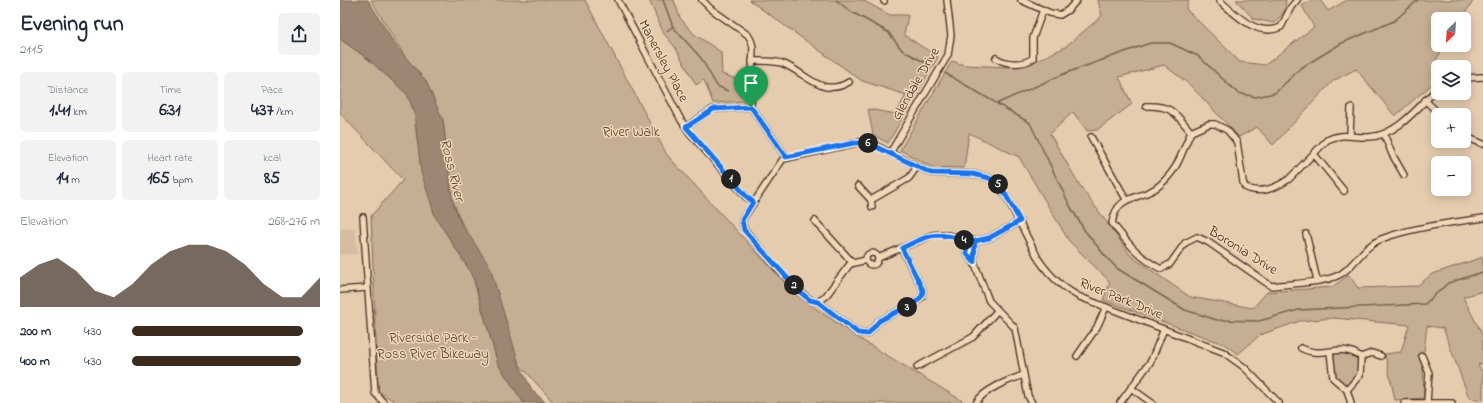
<!DOCTYPE html>
<meta charset="utf-8">
<style>
:root{--surface:#fff;--page:#f2f2f3;--text:#1f2937;--muted:#747a83;--accent:#3b2a1e}
body{margin:0;font-family:"Indie Flower",sans-serif;background:var(--page);color:var(--text);height:100vh;display:flex;flex-direction:column;font-size:15px;white-space:nowrap}
*{box-sizing:border-box;margin:0}
p{font-size:13px;color:var(--muted)}
.icon{flex:none;width:22px;height:22px;fill:none;stroke:currentColor;stroke-width:2;stroke-linecap:round;stroke-linejoin:round}
.map{position:relative;flex:1;overflow:hidden}
.drawer{display:flex;flex-direction:column;background:var(--surface);width:340px}
.drawer>*{flex:none}
.needle{width:26px;rotate:205deg}
.buttons{position:absolute;left:1091px;top:12px;display:grid;gap:8px}
.buttons a{display:grid;place-items:center;width:40px;height:40px;border-radius:6px;background:var(--surface);box-shadow:0 2px 10px #0003;font-size:20px}
.pin{position:absolute;display:grid;place-items:center;width:34px;height:34px;color:#fff;margin:-41px -17px;border-radius:50% 50% 50% 0;rotate:-45deg;box-shadow:0 0 4px #0007}
.pin .icon{rotate:45deg}
.km{position:absolute;width:20px;height:20px;margin:-10px;border-radius:50%;background:#222;color:#fff;font-size:11px;line-height:20px;text-align:center}
.round{display:grid;place-items:center;flex:none;width:42px;height:42px;border-radius:6px;background:var(--page)}
.overview{display:flex;align-items:center;justify-content:space-between;height:68px;padding:0 20px}
h1{font-size:22px;font-weight:700;line-height:30px}
.figures{display:grid;grid-template-columns:repeat(3,1fr);gap:6px;height:68px;padding:4px 20px}
.figures div{display:grid;align-content:center;border-radius:6px;background:var(--page);text-align:center}
.figures b{font-size:17px;font-weight:700}
.figures small{font-size:11px;font-weight:400}
.figures p{font-size:11px}
.chart{height:112px;padding:8px 20px}
.chart p{display:flex;justify-content:space-between}
.chart svg{width:100%;height:72px;margin-top:4px;fill:var(--accent);opacity:.7}
ul{padding:0 20px;list-style:none;font-size:13px}
li{display:grid;grid-template-columns:64px 48px 1fr;align-items:center;height:30px}
li i{height:10px;border-radius:5px;background:var(--accent)}
main{display:flex;flex:1;min-height:0}
.map>svg:first-child{display:block}
.built{fill:#d6bda2}
.green{fill:#c6ae94;stroke:#806c59}
.water{fill:#9d8772;stroke:#766250}
.lines{fill:none;stroke-linecap:round;stroke-linejoin:round}
.stream{stroke:#766250;stroke-width:1.5}
.minor-casing{stroke:#3b2a1e;stroke-width:8}
.minor{stroke:#f1d6b8;stroke-width:5.5}
.route-casing{stroke:#fff;stroke-width:8}
.route{stroke:#1a73e8;stroke-width:5}
.labels{text-anchor:middle;dominant-baseline:central;stroke-width:3;stroke-linejoin:round;paint-order:stroke}
.street-label{font-size:14px;fill:#3b2a1e;stroke:#f1d6b8}
.park-label{font-size:14px;fill:#574436;stroke:#f1d6b8}
.water-label{font-size:15px;font-style:italic;fill:#544133;stroke:#f1d6b8}
</style>
<main>
<section class="drawer">
<div class="overview"><div><h1>Evening run</h1><p>21:15</p></div><a class="round"><svg class="icon" aria-label="share" viewBox="0 0 24 24"><path d="M12 15V3M7 8l5-5 5 5M5 13v7h14v-7"/></svg></a></div>
<div class="figures">
<div><p>Distance</p><b>1.41<small> km</small></b></div>
<div><p>Time</p><b>6:31</b></div>
<div><p>Pace</p><b>4:37<small> /km</small></b></div>
</div>
<div class="figures">
<div><p>Elevation</p><b>14<small> m</small></b></div>
<div><p>Heart rate</p><b>165<small> bpm</small></b></div>
<div><p>kcal</p><b>85</b></div>
</div>
<div class="chart"><p><span>Elevation</span>268–276 m</p>
<svg viewBox="0 0 160 44" preserveAspectRatio="none"><path d="M0 44V26L10 18L20 14L30 22L40 34L50 38L60 30L70 18L80 10L90 6L100 6L110 10L120 18L130 30L140 38L150 38L160 26V44z"/></svg>
</div>
<ul>
<li><b>200 m</b>4:30<i style="width:91%"></i></li>
<li><b>400 m</b>4:30<i style="width:90%"></i></li>
</ul>
</section>
<div class="map">
<svg width="1143" height="403" viewBox="0 0 1143 403">
<rect width="100%" height="100%" fill="#e6ccaf"/>
<filter id="ink" filterUnits="userSpaceOnUse"><feTurbulence type="fractalNoise" baseFrequency=".025" numOctaves="2"/><feDisplacementMap in="SourceGraphic" scale="8" xChannelSelector="R" yChannelSelector="G"/><feConvolveMatrix kernelMatrix="1 2 1 2 8 2 1 2 1" color-interpolation-filters="sRGB"/></filter>
<g filter="url(#ink)">
<!-- built -->
<path class="built" d="M15,228L18,254L0,255V229Z"/>
<!-- green -->
<g class="green">
<path d="M31,0H245L327,155L456,295L520,339L626,403H214L179,364L112,199L103,120Z"/>
<path d="M309,0H334L340,18L354,34L381,52L382,74L406,82L405,101L373,103L364,80L356,85L335,47L324,34Z"/>
<path d="M409,0H522L550,15H568L564,35L598,57L548,143L533,135L528,109L556,114L566,95L522,81Z"/>
<path d="M758,0H849L846,9L900,62L925,65L974,27L962,6L971,0H980L988,11L1007,0H1134L1121,19H1098V45H1105L1096,60L1098,79L1055,116L1016,69L993,81L933,145L917,127L899,137L849,84L824,65L779,77L792,104L757,130L747,131L733,112L710,134L739,184L791,256L850,297L913,308L927,292L992,287L1009,275L1018,288L1077,286L1092,274L1143,257V291L1123,297L1143,336V363L1138,365L1143,373V400L1129,398L1103,328L1087,326L1084,351L1079,357L1083,367L1084,398L1055,400L1045,354L1061,352L1069,325L993,318L960,321L920,335L898,354L884,344L763,300L770,282L729,241L679,157L629,133L624,168L592,167L560,150L612,61L624,65L669,67L690,64L725,47L762,16Z"/>
<path d="M896,0H946L945,11L934,23L914,19Z"/>
<path d="M0,39L28,59L67,94L74,111L77,140L95,216L132,274L158,364L184,403H57L38,391L31,216L63,180L0,113Z"/>
<path d="M1006,351C1027,362 1022,371 1007,385H1004L996,379L993,359L994,353Z"/>
</g>
<!-- water -->
<path class="water" d="M0,0H28L56,46L86,81L103,120L112,199L120,221L150,267L179,364L192,390L206,403H184L158,364L132,274L95,216L81,172L74,111L67,94L28,59L0,39Z"/>
<g class="lines">
<!-- stream -->
<g class="stream">
<path d="M323,0L333,27L361,58L377,86L388,91"/>
<path d="M496,0L510,11L548,32L562,50L593,67"/>
<path d="M327,31L332,27"/>
<path d="M605,73L690,123L730,206L745,231L766,257L778,269L845,310L877,320L919,321L958,310L1085,304L1108,283L1143,272"/>
<path d="M658,103L726,73L810,43H830L858,56L898,93L916,97L935,93L961,68L1002,43L1054,21L1078,0"/>
</g>
<defs>
<g id="minor">
<path d="M278,0L341,120L349,132L406,197L413,202"/>
<path d="M362,0L371,9L408,35L411,40L413,47L411,107L446,157"/>
<path d="M544,0V1"/>
<path d="M681,0L710,13L720,15L728,10L737,0"/>
<path d="M880,1C896,15 918,38 941,27L951,7L957,0"/>
<path d="M656,58C665,64 683,66 693,58V38L703,10"/>
<path d="M412,61C422,61 435,60 444,64C467,74 482,98 509,82"/>
<path d="M1124,78L1143,77"/>
<path d="M1098,88C1078,107 1058,135 1029,137C1014,138 1002,132 987,140L949,179C936,188 920,195 905,187L903,182L897,142L887,130L875,124H869L851,132C840,155 840,167 820,185C801,202 778,191 772,223C787,242 799,258 821,269L830,264L845,243L857,237L868,242L931,286C950,283 991,284 1005,271C1018,260 1026,244 1044,238C1075,227 1110,223 1143,218"/>
<path d="M1085,100L1100,115"/>
<path d="M806,106C832,105 835,113 851,132"/>
<path d="M346,127L373,109L411,107"/>
<path d="M1044,134L1052,154L1064,175"/>
<path d="M1010,135L1011,108"/>
<path d="M1124,136L1143,144"/>
<path d="M751,137L786,199"/>
<path d="M550,153L608,55L611,35L607,0"/>
<path d="M974,154L1004,191"/>
<path d="M518,186L531,200L532,207"/>
<path d="M531,200L569,178L577,167"/>
<path d="M23,217L35,393L44,403"/>
<path d="M475,221L513,263"/>
<path d="M966,234L977,280"/>
<path d="M625,240L627,254L634,262L649,301L675,328L688,396L692,403"/>
<circle cx="532" cy="259" r="6"/>
<path d="M538,258L592,235L602,234L635,241L649,238L680,221"/>
<path d="M634,262L635,241"/>
<path d="M0,290L27,288"/>
<path d="M478,302C464,303 415,242 404,229L402,220L443,159L521,142L535,145L591,173L633,174L649,178L656,182L666,196L699,260C710,276 722,288 740,297L883,352L904,367L939,403"/>
<path d="M478,302L518,333L528,334L539,321L576,302L582,297L583,290L562,249"/>
<path d="M478,302L485,297L510,264L526,260"/>
<path d="M961,348C983,360 1000,341 1021,357L1020,375L1007,390"/>
<path d="M990,352L993,378L1007,390L1011,403"/>
<path d="M737,356L757,327L766,307"/>
<path d="M1082,356L1089,373L1087,402"/>
<path d="M1021,357L1032,353L1041,356"/>
<path d="M577,367L633,337L657,311"/>
<path d="M791,388L812,403"/>
<path d="M636,403C643,390 670,379 684,375"/>
<path d="M780,403L811,361L824,329"/>
<path d="M1064,403H1112"/>
</g>
</defs>
<!-- minor casing -->
<use href="#minor" class="minor-casing"/>
<!-- minor -->
<use href="#minor" class="minor"/>
</g>
</g>
<g class="lines" filter="url(#ink)">
<defs>
<path id="route" d="M411,107L446,157L514,143H528L591,173L633,174L649,178L662,188L680,221L649,238L635,241L634,262L627,254L625,240C594,231 589,235 562,248L583,290L582,296L576,302L539,321L528,334L518,333L478,302L470,300L460,292L404,230L402,220L413,202L406,196L346,127L374,109Z"/>
</defs>
<!-- route casing -->
<use href="#route" class="route-casing"/>
<!-- route -->
<use href="#route" class="route"/>
</g>
<g class="labels">
<!-- street labels -->
<g class="street-label">
<text transform="translate(323 61) rotate(62)">Manersley Place</text>
<text transform="translate(576 84) rotate(-60)">Glendale Drive</text>
<text transform="translate(903 251) rotate(32)">Boronia Drive</text>
<text transform="translate(781 299) rotate(22)">River Park Drive</text>
</g>
<!-- park labels -->
<g class="park-label">
<text x="291" y="132">River Walk</text>
<text x="93" y="338">Riverside Park -<tspan x="93" dy="16">Ross River Bikeway</tspan></text>
</g>
<!-- water labels -->
<g class="water-label">
<text transform="translate(112 170) rotate(76)">Ross River</text>
</g>
</g>
</svg>
<div class="buttons">
<a><svg class="needle" viewBox="-14 -14 28 28"><path d="M0-13l5 13h-10z" fill="#e53935"/><path d="M0 13l5-13h-10z" fill="#747a83"/></svg></a>
<a><svg class="icon" aria-label="layers" viewBox="0 0 24 24"><path d="M12 4l9 5-9 5-9-5zM3 14l9 5 9-5"/></svg></a>
<a>+</a>
<a>−</a>
</div>
<div class="pin" style="left:411px;top:107px;background:#1e9e55"><svg class="icon" aria-label="arrive" viewBox="0 0 24 24"><path d="M6 21V4h12l-3 4 3 4H6"/></svg></div>
<b class="km" style="left:391px;top:179px">1</b>
<b class="km" style="left:454px;top:285px">2</b>
<b class="km" style="left:567px;top:307px">3</b>
<b class="km" style="left:624px;top:240px">4</b>
<b class="km" style="left:658px;top:184px">5</b>
<b class="km" style="left:528px;top:143px">6</b>
</div>
</main>
